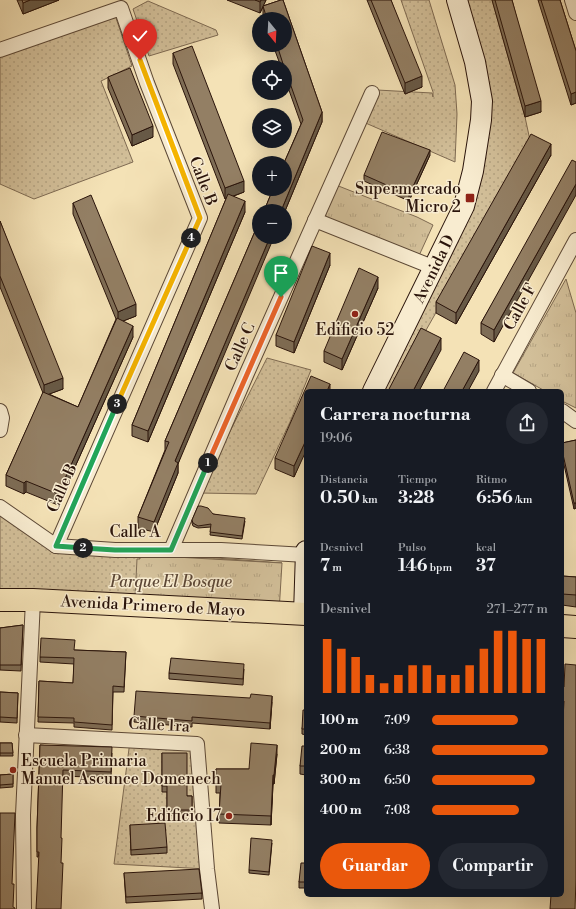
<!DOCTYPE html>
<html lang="es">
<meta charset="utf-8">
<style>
:root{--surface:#171b24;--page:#242831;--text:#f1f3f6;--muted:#9ea1a6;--accent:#ea580c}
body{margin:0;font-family:"Libre Bodoni",serif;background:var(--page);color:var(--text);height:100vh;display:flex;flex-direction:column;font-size:15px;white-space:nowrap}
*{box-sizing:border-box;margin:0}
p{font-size:13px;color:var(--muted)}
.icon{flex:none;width:22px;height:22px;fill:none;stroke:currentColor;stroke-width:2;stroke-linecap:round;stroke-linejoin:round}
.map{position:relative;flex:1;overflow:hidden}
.details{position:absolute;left:304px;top:389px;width:260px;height:508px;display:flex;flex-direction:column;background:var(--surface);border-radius:6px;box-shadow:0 4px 16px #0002}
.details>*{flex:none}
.needle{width:26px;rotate:162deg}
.buttons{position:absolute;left:252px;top:12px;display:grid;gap:8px}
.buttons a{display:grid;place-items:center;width:40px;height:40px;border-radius:50%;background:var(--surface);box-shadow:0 4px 16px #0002;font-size:20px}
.pin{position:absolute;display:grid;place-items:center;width:34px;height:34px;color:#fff;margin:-41px -17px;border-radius:50% 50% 50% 0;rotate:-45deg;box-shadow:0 0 4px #0007}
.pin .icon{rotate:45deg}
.km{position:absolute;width:20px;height:20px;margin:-10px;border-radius:50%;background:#222;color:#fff;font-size:11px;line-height:20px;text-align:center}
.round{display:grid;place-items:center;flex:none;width:42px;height:42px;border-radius:21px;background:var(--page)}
.head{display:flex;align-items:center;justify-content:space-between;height:68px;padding:0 16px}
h1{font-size:18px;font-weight:800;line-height:30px}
.metrics{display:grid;grid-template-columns:repeat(3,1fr);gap:6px;height:68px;padding:4px 16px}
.metrics div{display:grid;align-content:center}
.metrics b{font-size:17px;font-weight:800}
.metrics small{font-size:11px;font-weight:400}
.metrics p{font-size:11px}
.chart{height:112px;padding:8px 16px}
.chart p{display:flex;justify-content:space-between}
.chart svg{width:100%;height:72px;margin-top:4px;stroke:var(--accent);stroke-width:6}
.cta{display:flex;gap:8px;margin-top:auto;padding:8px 16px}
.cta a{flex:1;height:46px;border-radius:24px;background:var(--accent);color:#fff;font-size:16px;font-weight:800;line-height:46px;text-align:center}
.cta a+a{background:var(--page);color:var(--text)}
ul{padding:0 16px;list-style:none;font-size:13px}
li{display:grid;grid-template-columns:64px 48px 1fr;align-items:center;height:30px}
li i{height:10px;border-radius:5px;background:var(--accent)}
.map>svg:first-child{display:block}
.grass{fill:url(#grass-dots);stroke:#7e6a52}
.park{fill:url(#park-tufts);stroke:#7e6a52}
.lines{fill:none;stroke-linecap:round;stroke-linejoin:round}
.street-casing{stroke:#5c4836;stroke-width:16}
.secondary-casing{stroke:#2a140b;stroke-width:22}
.primary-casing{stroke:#2a140b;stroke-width:24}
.street{stroke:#f8ecd0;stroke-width:14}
.secondary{stroke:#f8ecd0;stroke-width:20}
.primary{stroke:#f4e2b6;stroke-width:22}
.wall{fill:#7e6d56;stroke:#2a140b}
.shaded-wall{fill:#675946;stroke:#2a140b}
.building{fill:#937f64;stroke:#2a140b}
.split-1-casing{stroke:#fff;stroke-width:8}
.split-2-casing{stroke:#fff;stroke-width:8}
.split-3-casing{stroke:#fff;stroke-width:8}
.split-4-casing{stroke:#fff;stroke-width:8}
.split-5-casing{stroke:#fff;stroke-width:8}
.split-1{stroke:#f0652b;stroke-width:5}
.split-2{stroke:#22a559;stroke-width:5}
.split-3{stroke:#22a559;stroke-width:5}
.split-4{stroke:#f5b400;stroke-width:5}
.split-5{stroke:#f5b400;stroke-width:5}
.poi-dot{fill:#8f2418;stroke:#f8ecd0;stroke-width:1.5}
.labels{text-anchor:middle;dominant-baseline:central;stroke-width:3;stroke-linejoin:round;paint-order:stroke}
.street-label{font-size:16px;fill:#2a140b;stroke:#f8ecd0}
.poi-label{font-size:16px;fill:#2a140b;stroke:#f8ecd0;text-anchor:end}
.park-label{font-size:16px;font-style:italic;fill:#5c4736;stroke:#f8ecd0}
</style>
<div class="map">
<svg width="576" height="909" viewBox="0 0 576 909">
<defs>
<pattern id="grass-dots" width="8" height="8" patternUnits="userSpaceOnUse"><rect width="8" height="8" fill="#d2bf99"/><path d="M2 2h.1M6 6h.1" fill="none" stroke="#b4a382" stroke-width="1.8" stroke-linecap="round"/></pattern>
<pattern id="park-tufts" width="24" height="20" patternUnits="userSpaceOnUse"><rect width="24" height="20" fill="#d2bf99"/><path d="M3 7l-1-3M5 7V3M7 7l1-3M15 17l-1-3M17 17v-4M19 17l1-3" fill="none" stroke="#b4a382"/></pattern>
</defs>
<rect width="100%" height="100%" fill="#f4e2b6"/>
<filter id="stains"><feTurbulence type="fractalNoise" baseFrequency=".005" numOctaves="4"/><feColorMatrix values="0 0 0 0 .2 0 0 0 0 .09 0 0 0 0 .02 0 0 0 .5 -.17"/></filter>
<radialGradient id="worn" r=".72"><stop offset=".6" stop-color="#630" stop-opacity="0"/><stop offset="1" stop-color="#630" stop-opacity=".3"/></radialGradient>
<!-- grass -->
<g class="grass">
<path d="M401,0H429L455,85L457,114L455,162L361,121L377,90L432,93L433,97V92Z"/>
<path d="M458,0H492L525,117L531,145L421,339L393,391H379L468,207L485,106Z"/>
<path d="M148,1L216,30L218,35L149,56L133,9Z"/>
<path d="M115,15L132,66L101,81L133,162L34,199L0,184V53Z"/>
<path d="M267,358L311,370L290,422L256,494L199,493Z"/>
<path d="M0,513L56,546L282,563L140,555L137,605L0,598Z"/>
<path d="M130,741L197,744L207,869L114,864Z"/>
</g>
<!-- park -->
<g class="park">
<path d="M336,185L417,217L433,225L417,260L324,217Z"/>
<path d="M566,279L576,313V408L562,401V391H545L513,373Z"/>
<path d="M140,555L282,563L279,612L135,598L137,559H140Z"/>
</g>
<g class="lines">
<defs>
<g id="street">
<path d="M572,0L576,13"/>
<path d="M0,50L121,8L147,83L200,218L56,546"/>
<path d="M315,220L435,268"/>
<path d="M502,375L529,391"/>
<path d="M494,391L576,240"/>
<path d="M0,411L2,418L0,430"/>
<path d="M562,411L576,421"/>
<path d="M0,507L56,546L115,550H221L306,555"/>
<path d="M171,550L247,373L372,93"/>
<path d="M26,735L197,744L207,869L212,909"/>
<path d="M24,909L23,815L33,600"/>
</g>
<g id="secondary">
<path d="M373,391L464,206L473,171L481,120L482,101L475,62L457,0"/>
<path d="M304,614L306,551"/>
</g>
<g id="primary">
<path d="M0,600H33L306,614"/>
<path d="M562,626L576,627"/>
</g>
</defs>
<!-- street casing -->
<use href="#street" class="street-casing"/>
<!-- secondary casing -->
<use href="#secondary" class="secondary-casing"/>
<!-- primary casing -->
<use href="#primary" class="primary-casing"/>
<!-- street -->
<use href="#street" class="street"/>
<!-- secondary -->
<use href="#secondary" class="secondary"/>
<!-- primary -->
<use href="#primary" class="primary"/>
</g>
<!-- wall -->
<g class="wall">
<path d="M17,0H59L23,14Z"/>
<path d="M227,0H266L263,6L281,0H283L322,112V122L285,211H264L273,189H285V163H284L301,124L285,79V67H281L273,45H285V19H264L263,17V7L260,13Z"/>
<path d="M367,0H391L422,87L405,94Z"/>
<path d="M492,0H512L541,112L525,117Z"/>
<path d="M538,0H560L576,51V103L571,105Z"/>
<path d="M173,53L244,192L234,196L245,212L148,442L132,436V425L226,199H225L173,64Z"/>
<path d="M108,77L153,137L132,146L108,88Z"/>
<path d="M430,155L409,201L364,181V175Z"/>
<path d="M551,155L456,324L436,313V302Z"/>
<path d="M576,162L494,342L481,334V323Z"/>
<path d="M73,203L136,316L123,321L133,337L58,505L26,492L24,494L6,486V475L43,393L0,287V221L63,389L49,394L78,407L116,319L73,214Z"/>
<path d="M259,222L178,464V473L154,532L138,528V517L165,450V441Z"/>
<path d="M330,265L294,353L276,346V335Z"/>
<path d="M378,288L342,370L324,362V351Z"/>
<path d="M330,391L294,477L275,469V458Z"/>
<path d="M576,440V508L574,509L562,456V443Z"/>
<path d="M213,514L245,521L242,539L210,535L211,527L198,528L193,526L192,523V520Z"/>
<path d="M562,576L576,577V607L562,605Z"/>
<path d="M23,625L21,671L0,670V628Z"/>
<path d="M75,650L126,652L124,692H113L112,730L74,727V723L38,722L39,681L73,683L74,664L40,662V657Z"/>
<path d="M244,669L243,685L169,679V673Z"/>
<path d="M0,692L18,693L17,723L0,722Z"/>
<path d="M272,702L270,729L192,723V727L134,722V716Z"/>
<path d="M306,710V735L302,734V729Z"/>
<path d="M0,743H12L13,756H0Z"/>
<path d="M40,745L112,753L111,778L63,776L38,857H37V828Z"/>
<path d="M306,746V775L300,774V766Z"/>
<path d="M162,753L187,796H192V815H167V792H162Z"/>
<path d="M277,754L274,784H273L271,825L219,823L220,793H216V769H249Z"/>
<path d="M13,774V787L0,788V775Z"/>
<path d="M130,825L167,847V853L131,855Z"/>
<path d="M272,843L269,875L249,873V870Z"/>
<path d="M306,850V888H299V882L305,863Z"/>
<path d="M124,873L202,893V899L126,903Z"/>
</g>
<!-- shaded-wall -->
<g class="shaded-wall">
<path d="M30,0H59L23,14V3Z"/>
<path d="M261,0H266L260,13V2Z"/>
<path d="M422,76V87L405,94V83Z"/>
<path d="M576,92V103L571,105V94Z"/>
<path d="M541,101V112L525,117V106Z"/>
<path d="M322,112V122L285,211H281Z"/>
<path d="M153,126V137L132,146V135Z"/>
<path d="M551,144V155L456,324V313Z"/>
<path d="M430,150V155L409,201V195Z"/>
<path d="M244,181V192L225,199V188Z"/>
<path d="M576,184V195L494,342V330Z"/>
<path d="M245,201V212L148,442V431Z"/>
<path d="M270,237H274L178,464V473L154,532V522L175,461Z"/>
<path d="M330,253V265L294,353V342Z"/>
<path d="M378,277V288L342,370V359Z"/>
<path d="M136,304V316L118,323V312Z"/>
<path d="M133,326V337L58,505V494Z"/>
<path d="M441,338V350L419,391H413Z"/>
<path d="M479,360V371L468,391H462Z"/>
<path d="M63,378V389L44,396V385Z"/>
<path d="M330,384V391H327Z"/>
<path d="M306,440V451L294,477V466Z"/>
<path d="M26,481V492L24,494V483Z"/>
<path d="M574,503H576V508L574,509Z"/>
<path d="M272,696V702L270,729V723Z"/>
<path d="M277,745V754L274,784V775Z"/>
<path d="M273,775V784L271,825V816Z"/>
</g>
<!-- building -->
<g class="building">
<path d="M22,0H30L23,3Z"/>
<path d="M255,0H261L260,2Z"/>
<path d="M281,0H283L322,112L281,211H264L273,189H285V163H284L303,120L285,69V67H284L277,45H285V19H267L263,6Z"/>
<path d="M371,0H391L422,76L405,83Z"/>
<path d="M495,0H512L541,101L525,106Z"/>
<path d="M541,0H560L576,51V92L571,94Z"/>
<path d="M192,46L244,181L225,188L173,53Z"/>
<path d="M130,68L153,126L132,135L108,77Z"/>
<path d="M382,132L430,150L409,195L364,175Z"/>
<path d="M531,134L551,144L456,313L436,302Z"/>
<path d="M572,160L576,162V184L494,330L481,323Z"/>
<path d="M228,194L245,201L148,431L132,425Z"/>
<path d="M91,195L136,304L118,312L73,203Z"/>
<path d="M0,221L63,378L44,385L0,276Z"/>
<path d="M259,222V237H270L175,461L178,463L154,522L138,517L169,442L165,441Z"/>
<path d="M312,246L330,253L294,342L276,335Z"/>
<path d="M359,268L378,277L342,359L324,351Z"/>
<path d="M117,318L133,326L58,494L26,481L24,483L6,475L43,392L78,407Z"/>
<path d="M421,328L441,338L413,391H388Z"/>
<path d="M464,352L479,360L462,391H443Z"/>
<path d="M311,376L330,384L327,391H306V440L294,466L275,458Z"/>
<path d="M576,440V503H574L562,450V443Z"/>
<path d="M198,506H201L208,508L213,514L245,518L242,536L210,532L211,524L198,526L193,523L192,520Z"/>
<path d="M562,576L576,577V595L562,594Z"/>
<path d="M23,625L21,665H0V628Z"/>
<path d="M41,638L75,640L74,650L126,652L124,687L113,686L112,725L74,722V718L38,717L39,681L73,683L74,658L40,657Z"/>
<path d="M171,658L244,664L243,679L169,673Z"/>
<path d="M565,664L576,665V879L575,909H550L551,895H562V737L564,701H563V687H564Z"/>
<path d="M136,691L250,698L251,694L272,696L270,723L192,717V721L134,716Z"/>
<path d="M0,692L18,693L17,718L0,717Z"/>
<path d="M303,710H306V729H302Z"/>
<path d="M0,743H12L13,753H0Z"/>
<path d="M251,743L277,745L274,775H273L271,816L219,814L221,784H216V769H249Z"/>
<path d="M40,745L112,747L111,772L63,770L61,838H62L61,863H63L61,909H36L39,852H37V828Z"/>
<path d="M302,746H306V766H300Z"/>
<path d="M162,753H187V796H192V810H167V786H162Z"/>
<path d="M13,774V784L0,785V775Z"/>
<path d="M0,813H15L12,884H14L13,907L15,908V909H0Z"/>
<path d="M165,823L167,847L131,850L130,825Z"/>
<path d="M251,838L272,840L269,872L249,870Z"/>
<path d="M306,850V882H299L301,863H305Z"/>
<path d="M199,869L202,893L126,897L124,873Z"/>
</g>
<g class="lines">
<defs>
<path id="split-1" d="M208,463L281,297"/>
<path id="split-2" d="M83,548L115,550H171L208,463"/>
<path id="split-3" d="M83,548L56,546L117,404"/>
<path id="split-4" d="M117,404L191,238"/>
<path id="split-5" d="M140,60L200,218L191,238"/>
</defs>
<!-- split-1 casing -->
<use href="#split-1" class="split-1-casing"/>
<!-- split-2 casing -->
<use href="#split-2" class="split-2-casing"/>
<!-- split-3 casing -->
<use href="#split-3" class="split-3-casing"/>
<!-- split-4 casing -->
<use href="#split-4" class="split-4-casing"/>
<!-- split-5 casing -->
<use href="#split-5" class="split-5-casing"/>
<!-- split-1 -->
<use href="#split-1" class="split-1"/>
<!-- split-2 -->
<use href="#split-2" class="split-2"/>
<!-- split-3 -->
<use href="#split-3" class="split-3"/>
<!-- split-4 -->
<use href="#split-4" class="split-4"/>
<!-- split-5 -->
<use href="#split-5" class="split-5"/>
</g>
<!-- markers -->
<g class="poi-dot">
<rect x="465" y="193" width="10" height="10" rx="2"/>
<circle cx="355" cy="314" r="4"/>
<circle cx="13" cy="770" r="4"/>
<circle cx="229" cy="816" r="4"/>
</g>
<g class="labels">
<!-- street labels -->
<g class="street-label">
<text transform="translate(203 181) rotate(69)">Calle B</text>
<text transform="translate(434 269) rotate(-64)">Avenida D</text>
<text transform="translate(520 307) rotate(-61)">Calle F</text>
<text transform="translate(240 347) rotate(-66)">Calle C</text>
<text transform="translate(62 488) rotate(-66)">Calle B</text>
<text x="135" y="532">Calle A</text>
<text transform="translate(153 606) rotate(3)">Avenida Primero de Mayo</text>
<text transform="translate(159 725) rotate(3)">Calle 1ra</text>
</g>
<!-- poi labels -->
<g class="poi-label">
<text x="461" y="189">Supermercado<tspan x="461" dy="18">Micro 2</tspan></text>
<text x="355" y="330" text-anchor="middle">Edificio 52</text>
<text x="21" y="761" text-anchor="start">Escuela Primaria<tspan x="21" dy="18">Manuel Ascunce Domenech</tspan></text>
<text x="221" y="816">Edificio 17</text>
</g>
<!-- park labels -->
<g class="park-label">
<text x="171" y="582">Parque El Bosque</text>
</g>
</g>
<rect width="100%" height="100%" filter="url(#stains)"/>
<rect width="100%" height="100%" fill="url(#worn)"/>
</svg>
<div class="buttons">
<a><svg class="needle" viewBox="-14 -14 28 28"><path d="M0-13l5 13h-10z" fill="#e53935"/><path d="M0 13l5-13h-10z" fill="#9ea1a6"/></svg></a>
<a><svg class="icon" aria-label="locate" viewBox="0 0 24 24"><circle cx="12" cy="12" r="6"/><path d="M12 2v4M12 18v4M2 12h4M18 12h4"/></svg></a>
<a><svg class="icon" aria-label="layers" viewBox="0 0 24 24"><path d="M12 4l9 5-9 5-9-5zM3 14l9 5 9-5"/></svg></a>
<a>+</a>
<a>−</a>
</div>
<div class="pin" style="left:281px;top:297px;background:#1e9e55"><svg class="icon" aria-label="arrive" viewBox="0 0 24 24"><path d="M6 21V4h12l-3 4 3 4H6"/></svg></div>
<div class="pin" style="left:140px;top:60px;background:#d93025"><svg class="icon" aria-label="check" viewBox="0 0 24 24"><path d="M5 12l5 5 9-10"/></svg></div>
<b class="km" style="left:208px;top:463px">1</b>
<b class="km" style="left:83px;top:548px">2</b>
<b class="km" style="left:117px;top:404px">3</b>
<b class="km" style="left:191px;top:238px">4</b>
<section class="details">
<div class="head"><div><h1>Carrera nocturna</h1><p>19:06</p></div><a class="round"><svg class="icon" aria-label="share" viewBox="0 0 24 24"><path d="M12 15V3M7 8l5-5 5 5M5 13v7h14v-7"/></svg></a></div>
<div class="metrics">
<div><p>Distancia</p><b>0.50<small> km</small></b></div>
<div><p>Tiempo</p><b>3:28</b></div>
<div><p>Ritmo</p><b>6:56<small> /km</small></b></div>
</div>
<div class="metrics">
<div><p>Desnivel</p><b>7<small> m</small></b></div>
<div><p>Pulso</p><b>146<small> bpm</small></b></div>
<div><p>kcal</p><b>37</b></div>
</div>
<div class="chart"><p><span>Desnivel</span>271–277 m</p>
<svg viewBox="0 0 160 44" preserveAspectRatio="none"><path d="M5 44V11M15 44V17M25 44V22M35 44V33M45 44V38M55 44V33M65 44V27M75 44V27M85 44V33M95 44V33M105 44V27M115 44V17M125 44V6M135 44V6M145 44V11M155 44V11"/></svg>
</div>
<ul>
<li><b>100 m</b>7:09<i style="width:74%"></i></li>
<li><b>200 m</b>6:38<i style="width:100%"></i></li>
<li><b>300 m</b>6:50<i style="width:89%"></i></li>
<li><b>400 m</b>7:08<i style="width:75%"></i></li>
</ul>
<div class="cta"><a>Guardar</a><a>Compartir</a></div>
</section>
</div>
